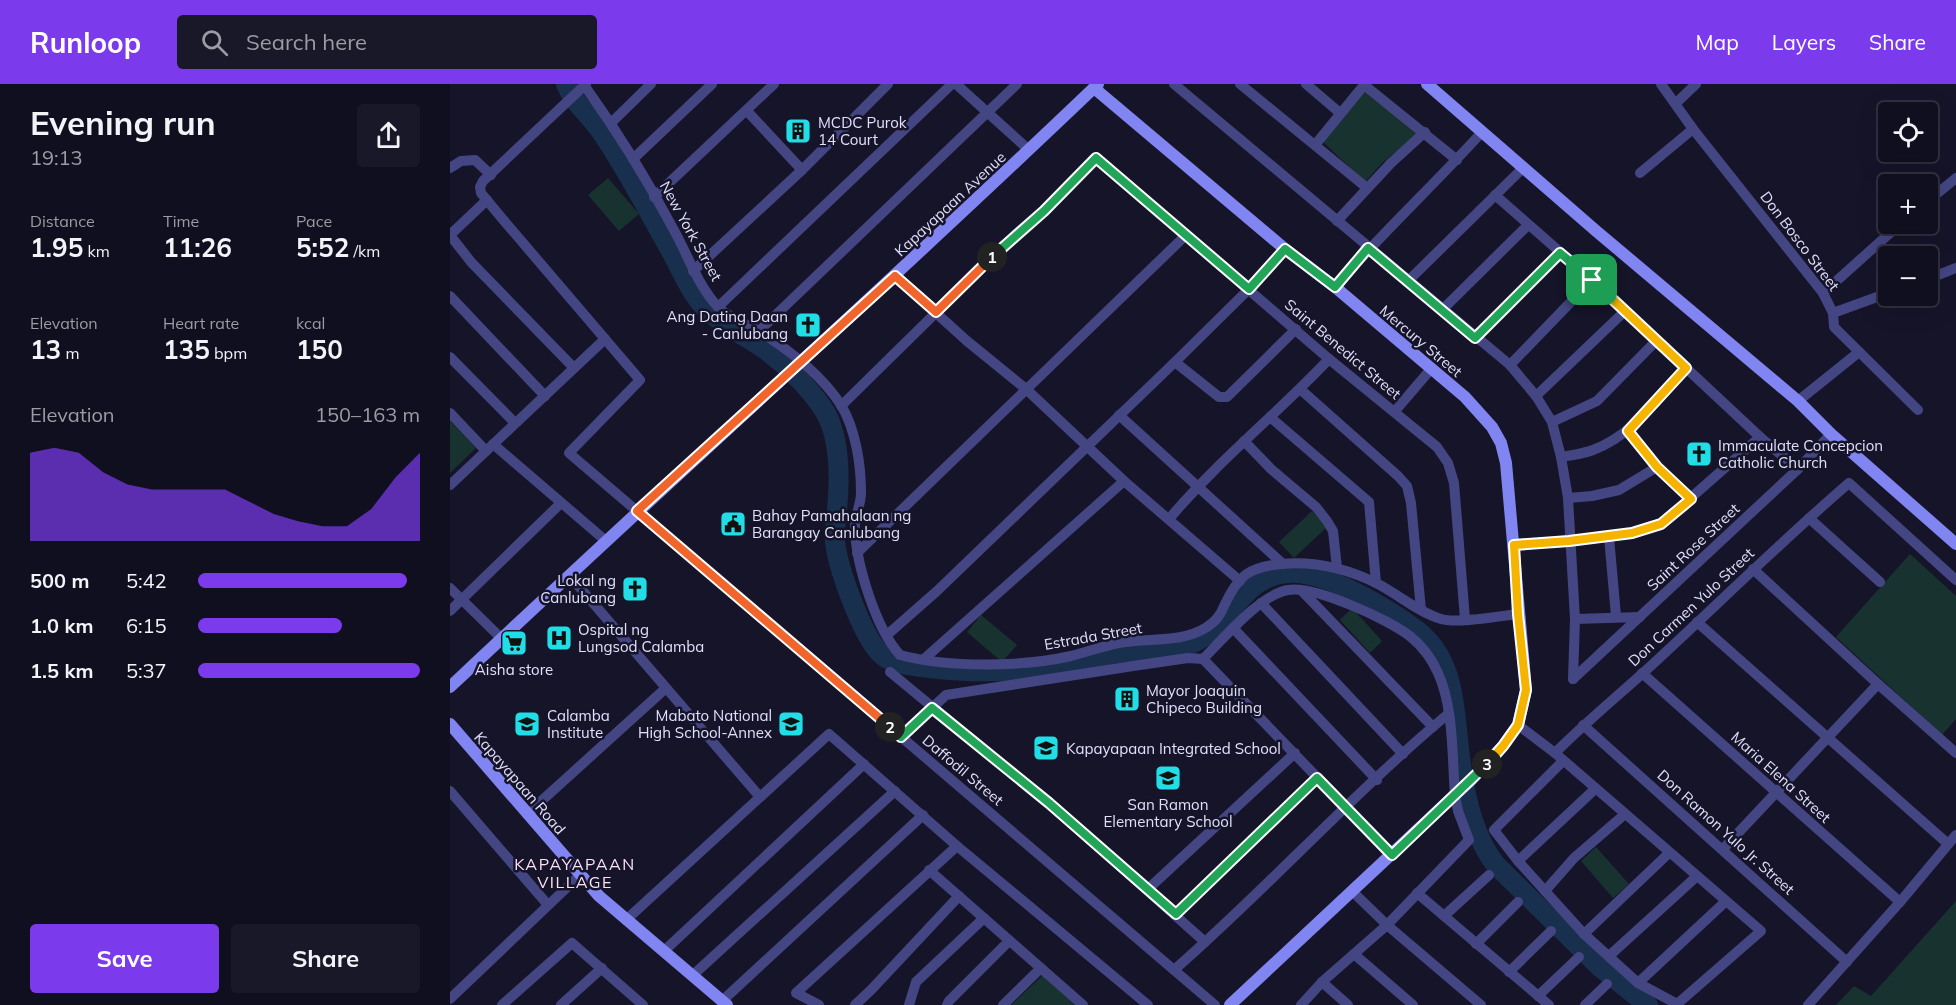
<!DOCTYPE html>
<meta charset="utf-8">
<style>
:root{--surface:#100f1f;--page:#191828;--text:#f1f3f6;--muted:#9c9ca4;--line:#302f3d;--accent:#7c3aed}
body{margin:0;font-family:Mulish,sans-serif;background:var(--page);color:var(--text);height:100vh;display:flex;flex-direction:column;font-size:22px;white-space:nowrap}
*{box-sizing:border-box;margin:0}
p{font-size:20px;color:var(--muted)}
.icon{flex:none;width:33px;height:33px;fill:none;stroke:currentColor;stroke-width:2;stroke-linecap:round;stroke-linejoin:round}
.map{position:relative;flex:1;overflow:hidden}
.drawer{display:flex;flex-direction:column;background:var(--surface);width:450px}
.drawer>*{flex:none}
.buttons{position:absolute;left:1428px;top:18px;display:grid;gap:12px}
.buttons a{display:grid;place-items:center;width:60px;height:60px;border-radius:6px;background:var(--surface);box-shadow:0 6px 24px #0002,0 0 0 2px var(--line);font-size:30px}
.pin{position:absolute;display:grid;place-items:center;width:51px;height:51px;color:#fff;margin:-26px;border-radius:12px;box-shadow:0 3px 9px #0006}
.km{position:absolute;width:30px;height:30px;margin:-15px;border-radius:50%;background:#222;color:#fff;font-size:16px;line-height:30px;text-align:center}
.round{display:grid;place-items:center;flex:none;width:63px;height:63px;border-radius:6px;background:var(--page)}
.summary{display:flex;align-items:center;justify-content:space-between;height:102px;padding:0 30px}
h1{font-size:33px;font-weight:700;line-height:45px}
.stats{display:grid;grid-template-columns:repeat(3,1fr);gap:9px;height:102px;padding:6px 30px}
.stats div{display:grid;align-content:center}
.stats b{font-size:26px;font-weight:700}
.stats small{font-size:16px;font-weight:400}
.stats p{font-size:16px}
.chart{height:168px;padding:12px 30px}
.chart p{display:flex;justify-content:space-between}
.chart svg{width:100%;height:108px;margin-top:6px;fill:var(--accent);opacity:.7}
.primary-button{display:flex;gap:12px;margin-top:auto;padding:12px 30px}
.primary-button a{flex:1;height:69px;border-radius:6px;background:var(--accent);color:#fff;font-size:24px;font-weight:700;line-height:69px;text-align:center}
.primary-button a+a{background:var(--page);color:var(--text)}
ul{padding:0 30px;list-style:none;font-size:20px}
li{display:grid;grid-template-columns:96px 72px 1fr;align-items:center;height:45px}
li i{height:15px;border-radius:8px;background:var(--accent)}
header{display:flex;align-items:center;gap:36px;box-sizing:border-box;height:84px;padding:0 30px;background:var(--accent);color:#fff}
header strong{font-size:28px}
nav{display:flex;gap:33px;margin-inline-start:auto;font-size:21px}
.search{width:420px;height:54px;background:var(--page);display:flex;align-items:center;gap:15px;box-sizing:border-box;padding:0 21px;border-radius:6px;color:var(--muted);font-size:22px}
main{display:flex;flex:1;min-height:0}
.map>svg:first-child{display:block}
.green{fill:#183230}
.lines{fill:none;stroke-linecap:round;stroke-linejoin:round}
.river{stroke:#18304e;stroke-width:20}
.street{stroke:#444683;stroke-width:10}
.secondary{stroke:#8185f1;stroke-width:12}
.split-1-casing{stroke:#fff;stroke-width:12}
.split-2-casing{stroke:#fff;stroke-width:12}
.split-3-casing{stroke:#fff;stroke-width:12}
.split-4-casing{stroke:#fff;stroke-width:12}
.split-1{stroke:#22a559;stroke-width:8}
.split-2{stroke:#f0652b;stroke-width:8}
.split-3{stroke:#22a559;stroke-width:8}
.split-4{stroke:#f5b400;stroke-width:8}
.labels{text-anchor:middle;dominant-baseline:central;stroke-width:5;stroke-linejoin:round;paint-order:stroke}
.poi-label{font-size:15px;fill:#e1dffb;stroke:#161429;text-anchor:start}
.street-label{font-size:15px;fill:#e1dffb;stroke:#161429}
.neighbourhood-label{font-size:16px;letter-spacing:1.5px;fill:#fce1f4;stroke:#161429}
</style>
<header>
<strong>Runloop</strong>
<div class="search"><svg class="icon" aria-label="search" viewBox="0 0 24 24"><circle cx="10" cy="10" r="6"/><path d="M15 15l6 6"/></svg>Search here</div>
<nav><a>Map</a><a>Layers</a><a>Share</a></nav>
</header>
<main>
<section class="drawer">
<div class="summary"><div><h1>Evening run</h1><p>19:13</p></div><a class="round"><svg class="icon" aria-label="share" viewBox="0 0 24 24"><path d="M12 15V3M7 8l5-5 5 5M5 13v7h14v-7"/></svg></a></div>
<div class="stats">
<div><p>Distance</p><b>1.95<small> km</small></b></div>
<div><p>Time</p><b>11:26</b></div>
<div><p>Pace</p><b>5:52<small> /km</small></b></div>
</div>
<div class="stats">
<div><p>Elevation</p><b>13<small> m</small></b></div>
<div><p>Heart rate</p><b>135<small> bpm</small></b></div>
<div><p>kcal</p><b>150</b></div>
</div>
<div class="chart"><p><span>Elevation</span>150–163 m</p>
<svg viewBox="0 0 160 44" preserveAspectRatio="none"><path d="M0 44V8L10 6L20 8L30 16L40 21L50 23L60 23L70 23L80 23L90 28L100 33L110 36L120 38L130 38L140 31L150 18L160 8V44z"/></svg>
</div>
<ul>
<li><b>500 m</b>5:42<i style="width:94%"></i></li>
<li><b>1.0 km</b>6:15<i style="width:65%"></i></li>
<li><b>1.5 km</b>5:37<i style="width:100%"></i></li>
</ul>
<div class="primary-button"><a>Save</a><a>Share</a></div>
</section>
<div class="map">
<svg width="1506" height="921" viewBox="0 0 1506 921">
<rect width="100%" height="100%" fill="#161429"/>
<!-- green -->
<g class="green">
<path d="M916,5L968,49L932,79L915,98L871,56Z"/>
<path d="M158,94L189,130L169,147L138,111Z"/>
<path d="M348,291L374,319L387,345L391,364L394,409L389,440L391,460L407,514L431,564L425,568L409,543L399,519L380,461L384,413L382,367L376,337L368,323L343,296Z"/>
<path d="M0,337L26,364L0,389Z"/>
<path d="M862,427L877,443L844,474L829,458Z"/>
<path d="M1460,470L1506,512V635L1492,651L1386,553Z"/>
<path d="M902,524L932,557L920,569L890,536Z"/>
<path d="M531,531L567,561L552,578L517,548Z"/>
<path d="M1146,763L1179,800L1163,814L1131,777Z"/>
<path d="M1506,817V921H1386L1404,902L1421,912Z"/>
<path d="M593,891L626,921H561Z"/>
</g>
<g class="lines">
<!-- river -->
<path class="river" d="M116,0C124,20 140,31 152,49C176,84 196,123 217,160C230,182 238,206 256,225C272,241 294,251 313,264C334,279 357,301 372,323C391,350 390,394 387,426C386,436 384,447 385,457C387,482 412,551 430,569C440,580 458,581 472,583C524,590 580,588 631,578C644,575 656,571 668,569C693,566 720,570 743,559C783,540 791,492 838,489C875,486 939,525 968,547C1007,578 1004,629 1010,673C1014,709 1023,751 1045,780L1151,884L1198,921"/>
<!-- street -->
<g class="street">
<path d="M136,0L33,97L30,103L31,109L50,132L190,296L119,369L765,921"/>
<path d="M506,0L579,66"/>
<path d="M724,0L1060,281L1086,312L1102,338L1111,373L1118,414L1125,535L1123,595"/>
<path d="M790,0L917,104"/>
<path d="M856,0L890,29"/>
<path d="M913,0L1007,76"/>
<path d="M1211,0L1243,45L1373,209L1383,229L1384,243L1468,326"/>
<path d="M134,1C168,48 198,97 225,148C238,172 249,203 268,223C278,233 295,239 307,246C338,265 371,290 391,321C406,346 411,381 411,409C411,421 404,433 405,445C406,480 426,545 450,571C499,584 572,583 621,572C637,568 653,562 669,559C699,553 730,560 757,543C766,537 770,532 774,522C788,492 798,483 831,480C864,477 898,485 928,500C949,511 968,528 991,535C1007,540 1050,532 1068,530"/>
<path d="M1226,19L1246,0"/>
<path d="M297,27L352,86"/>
<path d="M161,39L201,0"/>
<path d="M865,61L914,1"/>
<path d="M183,75L262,0"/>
<path d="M0,84L11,77L25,76L41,91"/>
<path d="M1190,89L1243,45"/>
<path d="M1045,111L1142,196L1310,353L1348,385"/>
<path d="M204,113L324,0"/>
<path d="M37,116L0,151L21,178L124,284"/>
<path d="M1478,117L1506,94"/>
<path d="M887,137L941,79L975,48"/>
<path d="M243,187L352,86L438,0"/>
<path d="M445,192L517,257L576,305L674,397L790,497"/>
<path d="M1478,195L1506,184"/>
<path d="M958,197L1073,84"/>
<path d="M885,203C932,149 984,101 1032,48"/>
<path d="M1373,209L1450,140"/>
<path d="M0,212L95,312"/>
<path d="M268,223L502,0"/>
<path d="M992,226L1078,141"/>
<path d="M1383,229L1438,209"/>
<path d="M309,247L567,0"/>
<path d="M1025,254L1110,169"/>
<path d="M0,273L65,339"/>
<path d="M725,278L769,313H777L846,245"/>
<path d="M1060,281L1142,196"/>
<path d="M850,305L948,392L957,402L961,419L971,526"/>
<path d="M1086,312L1175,227"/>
<path d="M1348,317L1409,268"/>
<path d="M391,322L567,149L594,127L646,74L879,275L987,363L998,379L1004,399L1015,535"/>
<path d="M945,327L981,285"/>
<path d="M0,329L36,367"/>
<path d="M669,331L833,480"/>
<path d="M820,333L919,418L926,499"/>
<path d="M1102,338L1147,317L1207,256"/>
<path d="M1178,347L1207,383L1241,415"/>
<path d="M794,357L821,385L866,423L877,437L883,447L887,484"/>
<path d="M43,360L156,457"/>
<path d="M1111,373C1121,371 1133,370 1143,366C1183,351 1207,315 1236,284"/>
<path d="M0,401L155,255"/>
<path d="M1118,414L1142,412L1169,406L1207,383"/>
<path d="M1359,434L1430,498"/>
<path d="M719,435C768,377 827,330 879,275"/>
<path d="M1159,453L1166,532"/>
<path d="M1064,461L1159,453L1182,449L1211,440L1310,353"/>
<path d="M407,469L735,152"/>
<path d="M1303,485L1428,600L1506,669"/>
<path d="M119,491L310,713"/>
<path d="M0,504L51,554"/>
<path d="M852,507L983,643"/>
<path d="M811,519L953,670"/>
<path d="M0,527L111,419"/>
<path d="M1125,535L1190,533"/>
<path d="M1247,538L1497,759"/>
<path d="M784,545L927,696"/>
<path d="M437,551L487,507L725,278L799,205L835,165"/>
<path d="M474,575L674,397"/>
<path d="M753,575L942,771"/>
<path d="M440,588L599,719L755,858"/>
<path d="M1192,589L1450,818"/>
<path d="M1123,595L1348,385L1381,350"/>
<path d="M1068,641L1105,669L1311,847L1226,921"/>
<path d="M1133,641L1397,878"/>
<path d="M451,653L496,611L683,582L738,574L753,575C773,555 811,510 838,506C864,501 940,536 961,553C973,563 982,575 988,589C1004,624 1002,673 1005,712L1008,727L1019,756L937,841L872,898L851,921"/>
<path d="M1105,669C1133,641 1163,616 1193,589C1262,526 1328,460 1399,399L1506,496"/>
<path d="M1113,677L1044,746L1068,777L1134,850L1188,899L1227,920"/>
<path d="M0,707L98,821"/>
<path d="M77,730L216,604"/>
<path d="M1273,765L1428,600"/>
<path d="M1068,777L1145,705"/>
<path d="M479,786L633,921"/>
<path d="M698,805L845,669"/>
<path d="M1095,807L1124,774L1175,730"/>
<path d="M903,808L937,841L1031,921"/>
<path d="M967,809L1099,921"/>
<path d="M726,830L867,694"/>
<path d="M994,832L1039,791"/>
<path d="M176,836L379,650L507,762L698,921"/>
<path d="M1134,850L1219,769"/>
<path d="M1026,860L1068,818"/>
<path d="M214,867L414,680"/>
<path d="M904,870L963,921"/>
<path d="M1159,872L1246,793"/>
<path d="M724,886C818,804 902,710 998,630"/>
<path d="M1059,888L1101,847"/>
<path d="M243,891L445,707"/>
<path d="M872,898L898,921"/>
<path d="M1188,899L1275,818"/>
<path d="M1088,912L1129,873"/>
<path d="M0,915L130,791"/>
<path d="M272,917L473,731"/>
<path d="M52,921L122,859L193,921"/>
<path d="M111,921L152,884"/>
<path d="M369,921L346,909L507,762"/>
<path d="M405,921L421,906L509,812"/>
<path d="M459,921L466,898L534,834"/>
<path d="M497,921L499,917L559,857"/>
<path d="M553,921L591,884"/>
<path d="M1135,921L1157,900"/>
<path d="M1358,921L1450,818L1506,751"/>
</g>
<!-- secondary -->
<g class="secondary">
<path d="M977,0L1145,146L1348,317L1381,350L1506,460"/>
<path d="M644,4L835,165L885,203L1015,313L1042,343L1051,359L1056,379L1076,606L1068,641L1053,662L1022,695L780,921"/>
<path d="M0,603C215,400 435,204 648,0"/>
<path d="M0,640L149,812L277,921"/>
</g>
</g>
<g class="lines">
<defs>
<path id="split-1" d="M542,173L594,127L646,74L799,205L835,165L885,203L918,164L1025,254L1110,169L1142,196"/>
<path id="split-2" d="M440,643L187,427L445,192L486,228L542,173"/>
<path id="split-3" d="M440,643L451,653L482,624L599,719L726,830L867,694L942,771L1037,680"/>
<path id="split-4" d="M1037,680L1053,662L1068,641L1076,606L1068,530L1064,461L1119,457L1182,449L1211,440L1241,415L1207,383L1178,347L1236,284L1142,196"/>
</defs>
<!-- split-1 casing -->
<use href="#split-1" class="split-1-casing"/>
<!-- split-2 casing -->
<use href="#split-2" class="split-2-casing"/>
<!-- split-3 casing -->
<use href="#split-3" class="split-3-casing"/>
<!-- split-4 casing -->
<use href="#split-4" class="split-4-casing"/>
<!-- split-1 -->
<use href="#split-1" class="split-1"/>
<!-- split-2 -->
<use href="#split-2" class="split-2"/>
<!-- split-3 -->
<use href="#split-3" class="split-3"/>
<!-- split-4 -->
<use href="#split-4" class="split-4"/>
</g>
<!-- icons -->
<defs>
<symbol id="building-square" viewBox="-11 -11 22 22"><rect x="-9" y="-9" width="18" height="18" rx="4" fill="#21dee6" stroke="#161429"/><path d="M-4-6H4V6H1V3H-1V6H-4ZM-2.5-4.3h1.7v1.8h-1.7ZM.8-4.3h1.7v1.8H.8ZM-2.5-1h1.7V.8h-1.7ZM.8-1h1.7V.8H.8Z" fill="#111"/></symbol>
<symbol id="church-square" viewBox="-11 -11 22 22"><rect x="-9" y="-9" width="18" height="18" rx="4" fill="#21dee6" stroke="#161429"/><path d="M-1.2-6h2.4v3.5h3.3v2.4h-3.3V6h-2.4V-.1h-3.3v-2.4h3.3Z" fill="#111"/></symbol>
<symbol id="civic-square" viewBox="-11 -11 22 22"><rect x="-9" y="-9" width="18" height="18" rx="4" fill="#21dee6" stroke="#161429"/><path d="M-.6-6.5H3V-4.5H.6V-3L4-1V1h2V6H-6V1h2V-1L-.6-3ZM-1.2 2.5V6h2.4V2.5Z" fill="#111"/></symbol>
<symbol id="hospital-square" viewBox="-11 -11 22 22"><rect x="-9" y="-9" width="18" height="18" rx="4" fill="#21dee6" stroke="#161429"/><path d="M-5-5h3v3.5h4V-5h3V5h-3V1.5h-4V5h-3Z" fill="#111"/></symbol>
<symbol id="supermarket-square" viewBox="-11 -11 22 22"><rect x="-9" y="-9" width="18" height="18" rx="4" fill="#21dee6" stroke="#161429"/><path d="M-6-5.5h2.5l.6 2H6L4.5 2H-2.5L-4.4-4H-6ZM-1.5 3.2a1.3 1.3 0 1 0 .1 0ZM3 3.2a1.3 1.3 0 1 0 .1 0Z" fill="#111"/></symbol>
<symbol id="school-square" viewBox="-11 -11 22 22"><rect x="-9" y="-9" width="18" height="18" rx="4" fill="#21dee6" stroke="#161429"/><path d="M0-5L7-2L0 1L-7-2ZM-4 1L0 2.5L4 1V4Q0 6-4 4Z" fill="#111"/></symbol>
</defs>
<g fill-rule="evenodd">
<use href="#building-square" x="333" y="32" width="30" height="30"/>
<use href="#church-square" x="343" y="226" width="30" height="30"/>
<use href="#church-square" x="1234" y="355" width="30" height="30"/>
<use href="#civic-square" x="268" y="425" width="30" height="30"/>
<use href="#church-square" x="170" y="490" width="30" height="30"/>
<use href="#hospital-square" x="94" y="539" width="30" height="30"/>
<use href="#supermarket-square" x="49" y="544" width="30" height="30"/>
<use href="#building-square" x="662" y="600" width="30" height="30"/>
<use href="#school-square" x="62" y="625" width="30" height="30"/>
<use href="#school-square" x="326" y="625" width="30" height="30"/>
<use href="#school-square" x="581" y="649" width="30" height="30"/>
<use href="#school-square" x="703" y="679" width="30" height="30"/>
</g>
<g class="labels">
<!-- poi labels -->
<g class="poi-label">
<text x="368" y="38">MCDC Purok<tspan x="368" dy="17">14 Court</tspan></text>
<text x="338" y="232" text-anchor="end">Ang Dating Daan<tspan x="338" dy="17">- Canlubang</tspan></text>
<text x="1268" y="361">Immaculate Concepcion<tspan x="1268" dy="17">Catholic Church</tspan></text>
<text x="302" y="431">Bahay Pamahalaan ng<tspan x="302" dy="17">Barangay Canlubang</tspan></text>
<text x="166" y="496" text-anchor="end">Lokal ng<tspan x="166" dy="17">Canlubang</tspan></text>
<text x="128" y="545">Ospital ng<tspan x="128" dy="17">Lungsod Calamba</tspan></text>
<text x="64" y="585" text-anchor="middle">Aisha store</text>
<text x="696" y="606">Mayor Joaquin<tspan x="696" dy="17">Chipeco Building</tspan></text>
<text x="97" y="631">Calamba<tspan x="97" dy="17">Institute</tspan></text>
<text x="322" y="631" text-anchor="end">Mabato National<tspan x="322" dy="17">High School-Annex</tspan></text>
<text x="616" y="664">Kapayapaan Integrated School</text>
<text x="718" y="720" text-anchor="middle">San Ramon<tspan x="718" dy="17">Elementary School</tspan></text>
</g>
<!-- street labels -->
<g class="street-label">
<text transform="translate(500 120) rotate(-43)">Kapayapaan Avenue</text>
<text transform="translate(241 147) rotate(61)">New York Street</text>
<text transform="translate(1350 157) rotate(53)">Don Bosco Street</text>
<text transform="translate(971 257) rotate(40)">Mercury Street</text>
<text transform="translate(893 265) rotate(40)">Saint Benedict Street</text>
<text transform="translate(1243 463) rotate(-43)">Saint Rose Street</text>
<text transform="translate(1241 523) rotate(-43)">Don Carmen Yulo Street</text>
<text transform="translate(643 552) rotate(-10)">Estrada Street</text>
<text transform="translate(513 686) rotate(40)">Daffodil Street</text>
<text transform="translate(1331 693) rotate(42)">Maria Elena Street</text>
<text transform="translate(70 699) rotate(49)">Kapayapaan Road</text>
<text transform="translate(1276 748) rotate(42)">Don Ramon Yulo Jr. Street</text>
</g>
<!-- neighbourhood labels -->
<g class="neighbourhood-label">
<text x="125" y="780">KAPAYAPAAN<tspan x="125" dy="18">VILLAGE</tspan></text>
</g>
</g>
</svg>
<div class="buttons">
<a><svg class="icon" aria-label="locate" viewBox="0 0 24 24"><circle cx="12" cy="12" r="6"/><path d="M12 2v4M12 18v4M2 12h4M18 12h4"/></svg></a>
<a>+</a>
<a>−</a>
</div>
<div class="pin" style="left:1142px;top:196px;background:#1e9e55"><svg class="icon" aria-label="arrive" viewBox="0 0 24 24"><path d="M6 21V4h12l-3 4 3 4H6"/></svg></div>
<b class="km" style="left:542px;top:173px">1</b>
<b class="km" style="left:440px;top:643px">2</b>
<b class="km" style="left:1037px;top:680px">3</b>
</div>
</main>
